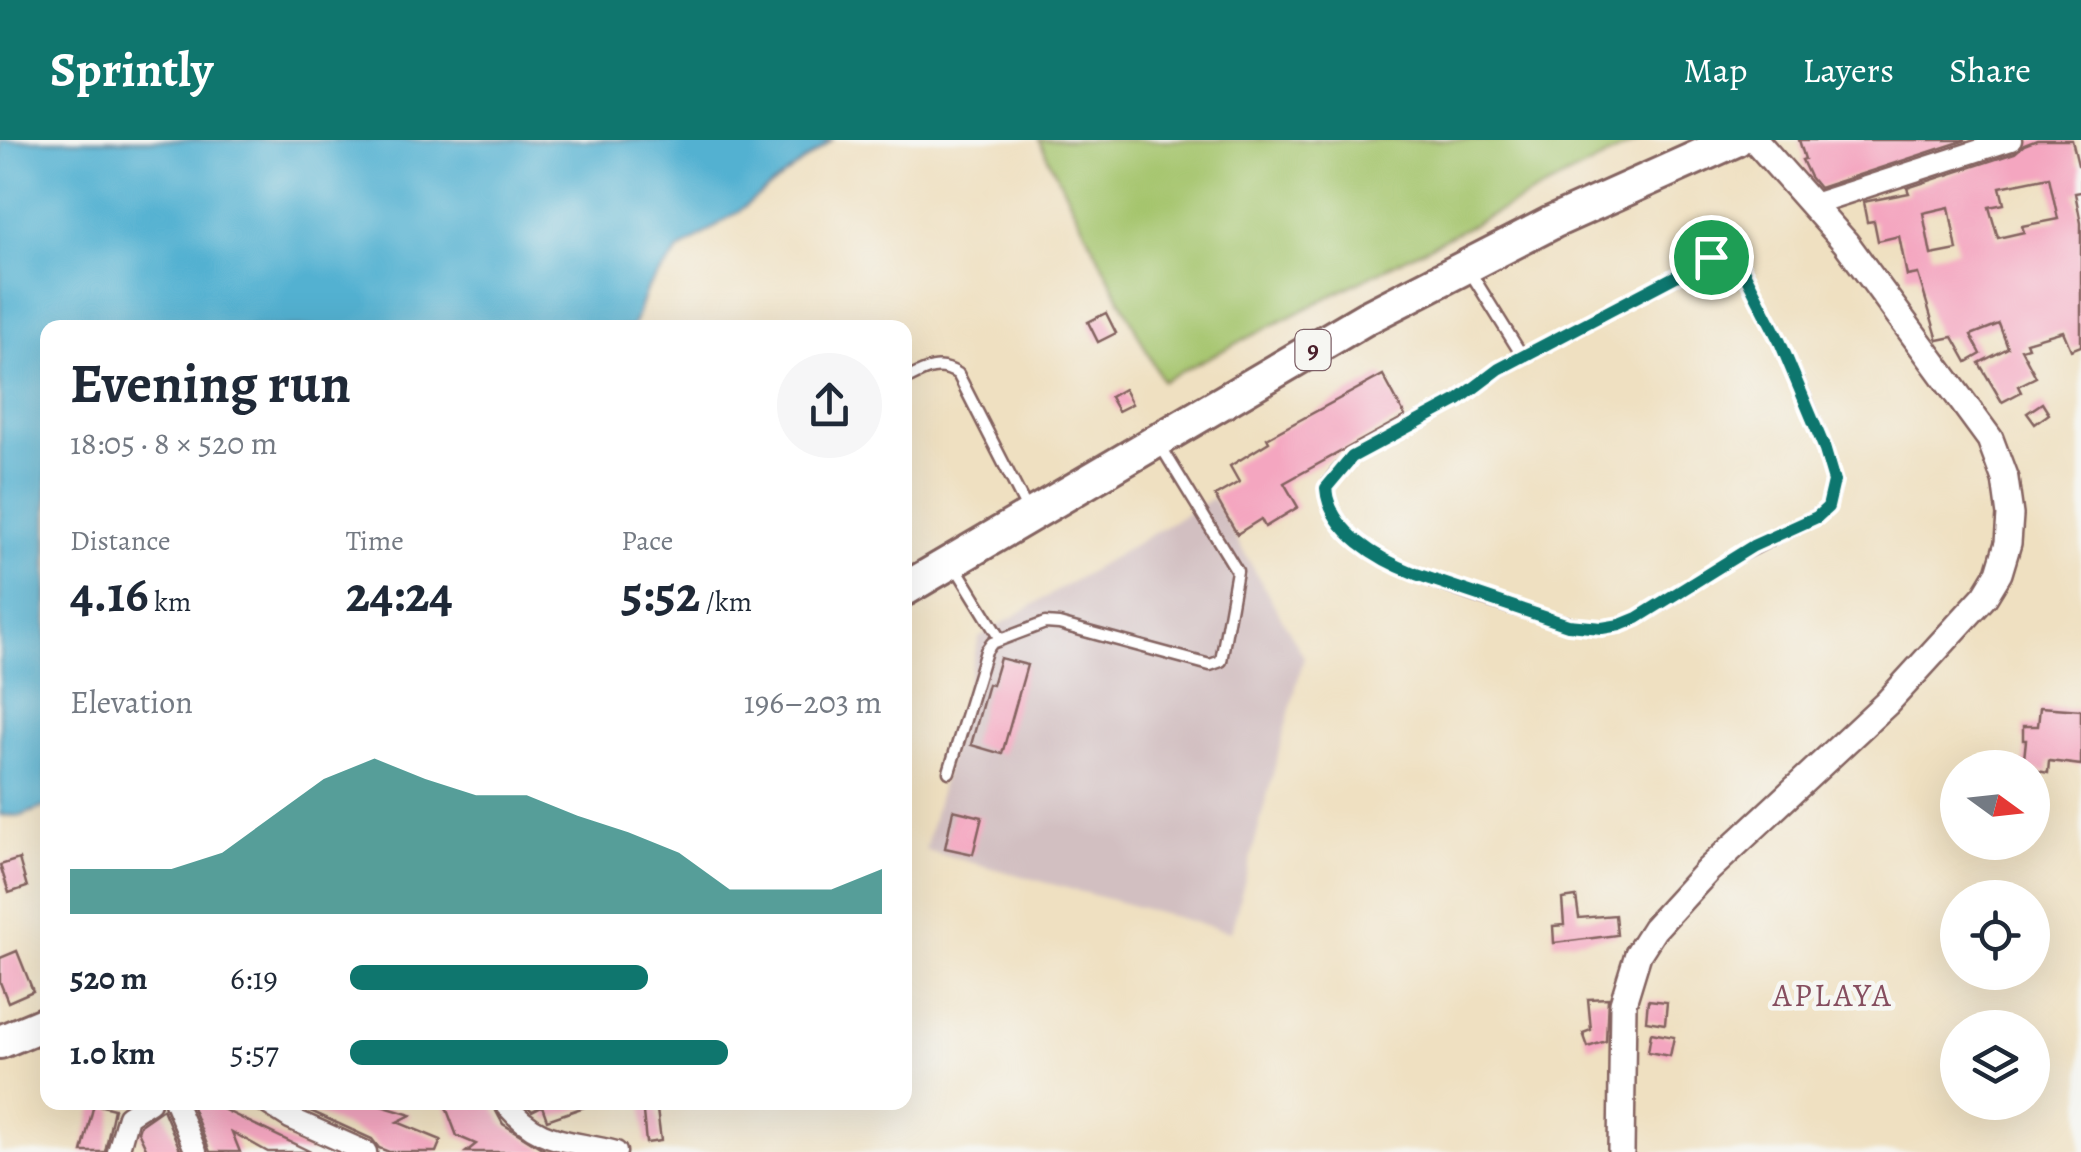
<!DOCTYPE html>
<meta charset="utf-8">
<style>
:root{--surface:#fff;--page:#f6f6f7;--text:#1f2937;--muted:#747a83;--accent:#0f766e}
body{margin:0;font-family:Alegreya,serif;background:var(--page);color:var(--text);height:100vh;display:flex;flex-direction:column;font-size:38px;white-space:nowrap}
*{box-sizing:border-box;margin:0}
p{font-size:32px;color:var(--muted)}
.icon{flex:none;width:55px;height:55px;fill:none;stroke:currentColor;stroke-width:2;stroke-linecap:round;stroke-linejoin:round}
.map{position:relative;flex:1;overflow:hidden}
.side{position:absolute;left:40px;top:180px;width:872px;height:790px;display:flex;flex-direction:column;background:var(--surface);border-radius:20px;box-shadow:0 10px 40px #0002}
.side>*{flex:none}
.needle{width:65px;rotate:105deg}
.buttons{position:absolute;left:1940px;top:610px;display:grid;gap:20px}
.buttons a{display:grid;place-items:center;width:110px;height:110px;border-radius:50%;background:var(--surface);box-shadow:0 10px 40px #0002;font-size:50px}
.pin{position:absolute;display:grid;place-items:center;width:85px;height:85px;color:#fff;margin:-42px;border:5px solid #fff;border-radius:50%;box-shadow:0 2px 10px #0007}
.round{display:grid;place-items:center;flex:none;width:105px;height:105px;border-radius:52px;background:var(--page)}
.summary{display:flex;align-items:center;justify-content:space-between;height:170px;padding:0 30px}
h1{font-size:55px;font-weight:700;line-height:75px}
.metrics{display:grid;grid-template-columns:repeat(3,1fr);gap:15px;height:170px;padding:10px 30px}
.metrics div{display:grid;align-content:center}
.metrics b{font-size:50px;font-weight:700}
.metrics small{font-size:28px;font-weight:400}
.metrics p{font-size:28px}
.chart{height:280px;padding:20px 30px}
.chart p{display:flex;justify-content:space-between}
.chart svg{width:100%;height:180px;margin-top:10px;fill:var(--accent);opacity:.7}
ul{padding:0 30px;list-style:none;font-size:32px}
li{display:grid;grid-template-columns:160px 120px 1fr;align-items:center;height:75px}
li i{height:25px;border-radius:12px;background:var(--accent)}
header{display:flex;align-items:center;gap:60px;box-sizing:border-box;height:140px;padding:0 50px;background:var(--accent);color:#fff}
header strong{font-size:48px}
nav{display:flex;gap:55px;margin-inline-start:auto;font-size:35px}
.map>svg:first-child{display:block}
.industrial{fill:#d2bfc1}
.green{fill:#a5c56d;stroke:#78724c;stroke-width:2.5}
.water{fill:#52b1d1;stroke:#4e687e;stroke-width:2.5}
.building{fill:#f4a6c0;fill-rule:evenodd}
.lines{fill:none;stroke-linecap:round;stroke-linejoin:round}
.service-casing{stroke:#846360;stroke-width:15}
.minor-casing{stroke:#846360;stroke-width:25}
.tertiary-casing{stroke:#846360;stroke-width:30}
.trunk-casing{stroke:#846360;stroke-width:38}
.service{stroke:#fff;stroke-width:10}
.minor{stroke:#fff;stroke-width:20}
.tertiary{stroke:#fff;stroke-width:25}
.trunk{stroke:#fff;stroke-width:32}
.route-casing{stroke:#fff;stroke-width:20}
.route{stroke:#0f766e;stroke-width:12}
.labels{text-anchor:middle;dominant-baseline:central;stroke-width:9;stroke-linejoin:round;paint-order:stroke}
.shield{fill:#f6f6f2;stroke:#7e6067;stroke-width:2.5}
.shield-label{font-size:25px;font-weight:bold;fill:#4a1f2b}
.quarter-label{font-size:32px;letter-spacing:2.5px;fill:#864e5f;stroke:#f6f6f2}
</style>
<header>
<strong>Sprintly</strong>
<nav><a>Map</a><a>Layers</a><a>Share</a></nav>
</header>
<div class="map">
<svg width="2081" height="1012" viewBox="0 0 2081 1012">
<rect width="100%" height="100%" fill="#f6f6f2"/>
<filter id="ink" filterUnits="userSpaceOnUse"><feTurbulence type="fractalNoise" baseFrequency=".01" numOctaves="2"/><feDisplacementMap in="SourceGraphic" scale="20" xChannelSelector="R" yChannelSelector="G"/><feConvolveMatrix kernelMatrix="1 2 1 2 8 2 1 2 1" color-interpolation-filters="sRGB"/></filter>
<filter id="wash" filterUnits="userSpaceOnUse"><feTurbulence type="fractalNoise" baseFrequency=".0048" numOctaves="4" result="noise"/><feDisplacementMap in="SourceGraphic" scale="40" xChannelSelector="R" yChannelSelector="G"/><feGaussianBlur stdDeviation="2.25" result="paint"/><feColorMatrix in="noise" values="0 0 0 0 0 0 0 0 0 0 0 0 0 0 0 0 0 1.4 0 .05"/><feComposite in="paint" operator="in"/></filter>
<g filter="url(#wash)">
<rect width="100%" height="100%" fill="#efe0c1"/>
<!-- industrial -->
<path class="industrial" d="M1213,358L1304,517L1231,792L925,710L979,497Z"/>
<!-- green -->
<path class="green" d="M1039,0H1640L1162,241Z"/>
<!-- water -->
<path class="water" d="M0,0H832L740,70L680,110L646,150L633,187L48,188L47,666L21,676L0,675Z"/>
<g id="blocks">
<!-- building -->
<g class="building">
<path d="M1799,0H1966L1819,48L1810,37L1802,20L1805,19Z"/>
<path d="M2037,0H2072L2078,25H2081V52L2075,53L2081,83V206L2071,210L2063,191L2026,202L2028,207L2021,209L2036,237L2018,246L2021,252L2002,262L1979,223L2008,208L1999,184L1971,195L1981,214L1967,222L1953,197L1938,200L1918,134L1907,136L1899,96L1878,101L1874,81L1867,82L1863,62L1909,53L1907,48L2015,13L2024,5ZM2049,37L2058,79L2022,86L2024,92L1998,98L1989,67L2004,64L2000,47ZM1949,67L1957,110L1931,115L1923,73Z"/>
<path d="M1106,173L1116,193L1098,202L1088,182Z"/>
<path d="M1383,235L1405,276L1284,343L1298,367L1265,387L1261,379L1237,394L1215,356L1239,342L1230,326L1269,302L1267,298Z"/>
<path d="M1124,249L1132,264L1118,271L1110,257Z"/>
<path d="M2042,263L2049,274L2035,284L2027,273Z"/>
<path d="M1000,518L1027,525L1002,614L971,605L988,544L992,545Z"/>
<path d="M2040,567L2081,570V625L2049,621L2048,633L2023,628L2026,600H2023V586H2038Z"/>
<path d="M953,670L982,677L973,714L945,708Z"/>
<path d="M19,719L27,747L9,753L0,725Z"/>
<path d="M1576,757L1579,778L1615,775L1617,795L1554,803L1553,786L1564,785L1562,759Z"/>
<path d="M17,811L33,851L8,862L0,842V818Z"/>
<path d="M1608,858L1606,901L1588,907L1583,893L1591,890L1588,859Z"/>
<path d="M1648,860L1667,862L1665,884L1646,881Z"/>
<path d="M1651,893L1674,897L1670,916L1648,912Z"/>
<path d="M190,962H208L311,1012H268L232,992L240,1012H210Z"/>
<path d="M291,962H368L411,975L397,982L441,1000L436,1012H389L379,1008L372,999Z"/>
<path d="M444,962H491L503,984L548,1012H466L476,1004L457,996Z"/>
<path d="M523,962H590V965L547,980L542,966L532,971Z"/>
<path d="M642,962H656L661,1001L646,1003Z"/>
<path d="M94,964L114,969L105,1012H82Z"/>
<path d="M163,969L181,1012H148L138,991L140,985Z"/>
</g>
</g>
</g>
<g filter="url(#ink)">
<use href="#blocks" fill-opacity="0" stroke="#846360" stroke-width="2.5"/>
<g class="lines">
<defs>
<g id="service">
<path d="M1470,132L1523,217L1711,117L1731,114C1757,145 1831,304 1833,342C1834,349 1832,359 1829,365C1822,377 1737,416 1717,428C1686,447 1640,485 1604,487C1564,490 1407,437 1373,413C1353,399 1327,374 1326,348C1343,307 1419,283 1456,260C1479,246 1499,229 1523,217"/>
<path d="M905,240C924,230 938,221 958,234L1029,373"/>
<path d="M955,426L1000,499"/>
<path d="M949,632L986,511L992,503L1045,483L1059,484L1210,525L1221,521L1237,431L1160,305"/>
</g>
<g id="minor">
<path d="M1810,65L2011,0"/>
<path d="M175,962L196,1012"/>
<path d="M265,962L290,978L366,1012"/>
<path d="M504,962C539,1006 568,999 616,1012"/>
<path d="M118,1012L128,976L150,962"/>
</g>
<path id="tertiary" d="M1621,1012L1623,863L1638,814L1654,789L1708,730L1887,563L1985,456L1999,433L2008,403L2010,375L2005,339L1990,299L1846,103L1755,0"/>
<g id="trunk">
<path d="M905,449L1366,178L1553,82L1736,0"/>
<path d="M0,902L48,882"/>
</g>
</defs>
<!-- service casing -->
<use href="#service" class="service-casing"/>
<!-- minor casing -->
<use href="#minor" class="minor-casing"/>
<!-- tertiary casing -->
<use href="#tertiary" class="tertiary-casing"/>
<!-- trunk casing -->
<use href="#trunk" class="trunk-casing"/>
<!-- service -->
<use href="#service" class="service"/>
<!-- minor -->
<use href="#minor" class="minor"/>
<!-- tertiary -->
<use href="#tertiary" class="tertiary"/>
<!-- trunk -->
<use href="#trunk" class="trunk"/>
</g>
</g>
<g class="lines" filter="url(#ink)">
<defs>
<path id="route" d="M1718,114H1731L1741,126L1780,202L1824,307L1834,341L1828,367L1817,377L1753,406L1637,478L1620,485L1602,488L1568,485L1416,434C1380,420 1329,392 1326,348L1352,317L1458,260L1499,229Z"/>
</defs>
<!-- route casing -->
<use href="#route" class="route-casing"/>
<!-- route -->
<use href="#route" class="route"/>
</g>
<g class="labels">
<!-- shield labels -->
<rect class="shield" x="1295.5" y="190" width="35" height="40" rx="8"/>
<g class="shield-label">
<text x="1313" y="210">9</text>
</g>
<!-- quarter labels -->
<g class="quarter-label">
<text x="1833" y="855">APLAYA</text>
</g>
</g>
</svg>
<div class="buttons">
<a><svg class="needle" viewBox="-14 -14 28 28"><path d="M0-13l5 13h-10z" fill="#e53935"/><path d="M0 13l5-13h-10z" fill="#747a83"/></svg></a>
<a><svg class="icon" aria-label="locate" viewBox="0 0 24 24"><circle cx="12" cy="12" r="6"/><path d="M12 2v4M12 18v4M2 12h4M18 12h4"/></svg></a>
<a><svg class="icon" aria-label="layers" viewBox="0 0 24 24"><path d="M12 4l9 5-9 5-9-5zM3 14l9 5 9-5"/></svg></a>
</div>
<div class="pin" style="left:1711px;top:117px;background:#1e9e55"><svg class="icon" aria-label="arrive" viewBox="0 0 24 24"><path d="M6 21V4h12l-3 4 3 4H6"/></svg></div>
<section class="side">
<div class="summary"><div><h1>Evening run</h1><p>18:05 · 8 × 520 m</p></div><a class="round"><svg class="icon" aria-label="share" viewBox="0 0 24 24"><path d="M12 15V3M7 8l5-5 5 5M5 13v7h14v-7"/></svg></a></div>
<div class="metrics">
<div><p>Distance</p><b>4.16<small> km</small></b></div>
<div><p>Time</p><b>24:24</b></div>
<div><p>Pace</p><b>5:52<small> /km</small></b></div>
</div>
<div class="chart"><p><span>Elevation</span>196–203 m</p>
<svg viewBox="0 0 160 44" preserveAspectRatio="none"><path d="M0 44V33L10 33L20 33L30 29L40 20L50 11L60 6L70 11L80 15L90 15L100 20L110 24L120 29L130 38L140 38L150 38L160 33V44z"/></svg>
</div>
<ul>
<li><b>520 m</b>6:19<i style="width:56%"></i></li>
<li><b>1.0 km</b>5:57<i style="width:71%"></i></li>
</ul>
</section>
</div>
